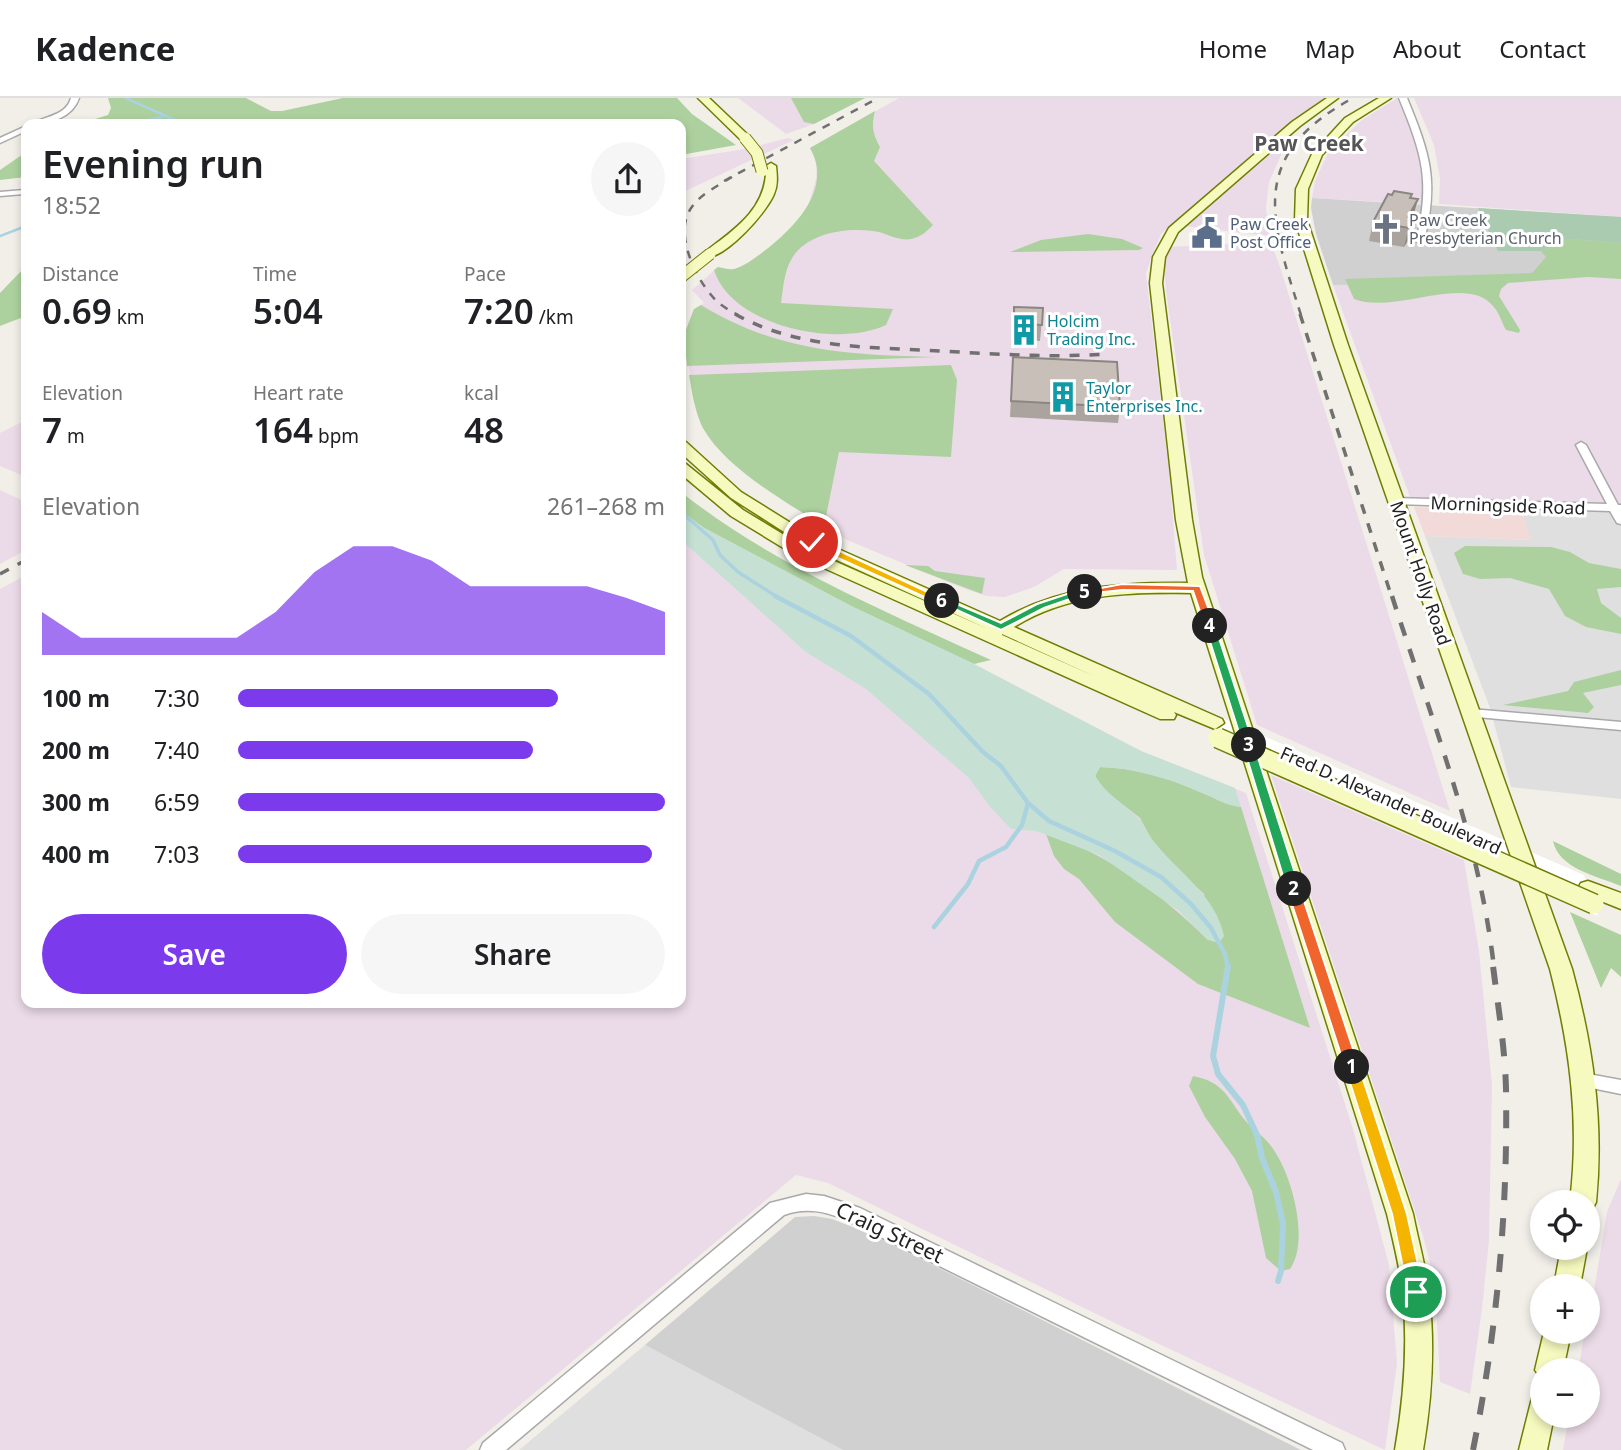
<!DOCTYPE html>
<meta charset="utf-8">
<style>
:root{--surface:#fff;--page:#f6f6f6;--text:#202124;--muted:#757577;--line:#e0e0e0;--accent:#7c3aed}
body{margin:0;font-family:"Noto Sans",sans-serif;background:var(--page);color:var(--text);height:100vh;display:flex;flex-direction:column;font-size:26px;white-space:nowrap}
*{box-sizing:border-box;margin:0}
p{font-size:23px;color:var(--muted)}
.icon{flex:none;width:38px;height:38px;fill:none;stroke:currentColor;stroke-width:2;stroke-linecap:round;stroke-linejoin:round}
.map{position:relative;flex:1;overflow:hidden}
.sheet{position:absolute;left:21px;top:21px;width:665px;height:889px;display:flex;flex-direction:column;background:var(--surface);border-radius:14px;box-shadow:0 4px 10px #0003}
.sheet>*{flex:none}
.fabs{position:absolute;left:1530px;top:1092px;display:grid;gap:14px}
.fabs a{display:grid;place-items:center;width:70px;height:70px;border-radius:50%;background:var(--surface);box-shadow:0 4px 10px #0003;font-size:35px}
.pin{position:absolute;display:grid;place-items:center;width:60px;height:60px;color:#fff;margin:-30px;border:4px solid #fff;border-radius:50%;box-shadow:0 2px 7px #0007}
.km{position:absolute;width:35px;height:35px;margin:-18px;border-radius:50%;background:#222;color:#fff;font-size:19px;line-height:35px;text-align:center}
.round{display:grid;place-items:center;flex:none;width:74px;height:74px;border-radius:37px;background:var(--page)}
.headline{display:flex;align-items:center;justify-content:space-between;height:119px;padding:0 21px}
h1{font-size:38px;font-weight:600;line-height:52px}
.stats{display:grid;grid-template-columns:repeat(3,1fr);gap:10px;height:119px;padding:7px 21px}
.stats div{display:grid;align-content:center}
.stats b{font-size:35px;font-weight:600}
.stats small{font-size:19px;font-weight:400}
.stats p{font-size:19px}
.chart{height:196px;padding:14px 21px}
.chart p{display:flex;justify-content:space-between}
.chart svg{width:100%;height:126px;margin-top:7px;fill:var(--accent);opacity:.7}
.primary-button{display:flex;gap:14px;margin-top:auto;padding:14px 21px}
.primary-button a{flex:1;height:80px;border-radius:42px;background:var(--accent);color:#fff;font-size:28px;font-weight:600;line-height:80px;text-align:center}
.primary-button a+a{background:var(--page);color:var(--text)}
ul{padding:0 21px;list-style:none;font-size:23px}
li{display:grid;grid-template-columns:112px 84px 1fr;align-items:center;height:52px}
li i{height:18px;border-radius:9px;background:var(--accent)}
header{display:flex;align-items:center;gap:42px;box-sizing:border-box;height:98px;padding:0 35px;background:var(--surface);border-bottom:2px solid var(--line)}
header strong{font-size:33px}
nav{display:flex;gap:38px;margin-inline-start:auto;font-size:24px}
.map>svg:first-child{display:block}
.residential{fill:#e0dfdf}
.commercial{fill:#f2dad9}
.industrial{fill:#ebdbe8}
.religious{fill:#d0d0d0}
.forest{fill:#add19e}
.wetland{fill:#c6e0d4}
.cemetery{fill:#aacbaf}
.pier{fill:#fff}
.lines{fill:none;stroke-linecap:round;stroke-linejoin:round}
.stream-far3{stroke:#aad3df;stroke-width:2.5}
.stream-far2{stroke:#aad3df;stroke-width:3.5}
.stream-far1{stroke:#aad3df;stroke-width:4.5}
.stream{stroke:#aad3df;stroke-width:6}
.street-casing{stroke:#a9a9a9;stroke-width:3}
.secondary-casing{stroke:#707d05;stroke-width:3}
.street{fill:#fff;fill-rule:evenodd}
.secondary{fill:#f7fabf;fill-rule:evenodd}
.rail-far3{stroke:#707070;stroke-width:2.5;stroke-dasharray:8 8;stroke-linecap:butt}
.rail-far2{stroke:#707070;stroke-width:3.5;stroke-dasharray:10 10;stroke-linecap:butt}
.rail-far1{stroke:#707070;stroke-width:4.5;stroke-dasharray:14 14;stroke-linecap:butt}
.rail{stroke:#707070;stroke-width:6;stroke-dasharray:18 18;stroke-linecap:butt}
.secondary-bridge-far1-casing{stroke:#707d05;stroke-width:13;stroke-linecap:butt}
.secondary-bridge-casing{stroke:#707d05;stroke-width:22;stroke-linecap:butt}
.secondary-bridge-far1{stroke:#f7fabf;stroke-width:11}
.secondary-bridge{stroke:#f7fabf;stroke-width:19}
.wall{fill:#aba49e}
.shaded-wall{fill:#8b8681}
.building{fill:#c7bfb8;stroke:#8b8681;stroke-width:2}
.split-1{fill:#f5b400;stroke:#fff;stroke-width:2}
.split-2{fill:#f0652b;stroke:#fff;stroke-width:2}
.split-3{fill:#22a559;stroke:#fff;stroke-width:2}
.split-4{fill:#22a559;stroke:#fff;stroke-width:2}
.split-5{fill:#f0652b;stroke:#fff;stroke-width:2}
.split-6{fill:#22a559;stroke:#fff;stroke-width:2}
.split-7{fill:#f5b400;stroke:#fff;stroke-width:2}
.labels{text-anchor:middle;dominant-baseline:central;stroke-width:6;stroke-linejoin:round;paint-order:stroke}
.far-worship-label{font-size:16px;fill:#5b616d;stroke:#fff;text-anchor:start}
.far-service-label{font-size:16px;fill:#4e5e75;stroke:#fff;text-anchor:start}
.far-culture-label{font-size:16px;fill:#0d838f;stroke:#fff;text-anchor:start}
.street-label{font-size:18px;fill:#222;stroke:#fff}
.far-district-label{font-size:21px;font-weight:bold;fill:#555;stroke:#fff}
.near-street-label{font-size:21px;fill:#222;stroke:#fff}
</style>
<header>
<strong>Kadence</strong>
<nav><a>Home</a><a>Map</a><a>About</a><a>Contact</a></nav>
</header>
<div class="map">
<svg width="1621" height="1352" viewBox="0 0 1621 1352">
<rect width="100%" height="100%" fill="#f2efe9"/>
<!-- residential -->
<g class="residential">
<path d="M1521,413L1621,414V701L1511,689L1490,610L1425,438L1530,442Z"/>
<path d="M645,1247L843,1352H519Z"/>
</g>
<!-- commercial -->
<path class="commercial" d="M1414,409L1521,413L1531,442L1425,438Z"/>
<!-- industrial -->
<g class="industrial">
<path d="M738,0H865L814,26L786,36Z"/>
<path d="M899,0H1328L1284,32L1161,136L1152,157L1146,176L1169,372L1177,472L1064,471L1034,489L1005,499L987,498L965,491L847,442L787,405L714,347L701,327L694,301L684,237L694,211L704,205L692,192L718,169L733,172L753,162L789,134L806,115L816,81L817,66L810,50Z"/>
<path d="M1397,0L1421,57L1423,106L1312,100L1315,83L1329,53L1362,22Z"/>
<path d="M1414,0H1621V119L1439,106L1440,81L1434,47Z"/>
<path d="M788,40L794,42L681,95V61L745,51Z"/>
<path d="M1272,53L1282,55L1269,84L1266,110L1269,138L1184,128Z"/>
<path d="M1271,144L1281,172L1450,713L1257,627L1204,457L1166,193L1164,160L1168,149Z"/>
<path d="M1621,174V407L1410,399L1333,187L1477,185Z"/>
<path d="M26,322V379L0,368V335Z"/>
<path d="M0,392L26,404V452L0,466Z"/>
<path d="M681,413L704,430L851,508L974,566L1141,653L1246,695L1353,1031L1389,1167L1397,1266L1385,1352L1123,1229L828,1085L796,1077L466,1352H0V491L26,477V905H681Z"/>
<path d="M1271,677L1464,762L1479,853L1492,987L1489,1142L1482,1211L1470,1296L1440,1284L1435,1184L1423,1138Z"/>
<path d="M1621,1081V1352H1563L1569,1318H1587V1272H1578L1585,1234H1587L1607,1114Z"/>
</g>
<!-- religious -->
<g class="religious">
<path d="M1312,100L1621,119V174L1477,185L1333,187L1316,136L1311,110Z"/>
<path d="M814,1118L832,1121L873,1137L1301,1352H843L645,1247L795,1119Z"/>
</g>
<!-- forest -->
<g class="forest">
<path d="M108,0H246L271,13H282L343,0H677L692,16L736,47L681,57V26H79L108,17L111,10Z"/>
<path d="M791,0H865L814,26L804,24Z"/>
<path d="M875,13C871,28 873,36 880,49L874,63L933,127C926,134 921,139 911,141C900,143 889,137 879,134C851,128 805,134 791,162C784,174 783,192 781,205L893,211L886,227C838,250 732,229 714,172L718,169C723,170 729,172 734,171C746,168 757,158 767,151C796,128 833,90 810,50Z"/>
<path d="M26,54V79L0,82V72Z"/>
<path d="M1088,136L1122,141L1143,150L1139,152L1010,154L1041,142Z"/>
<path d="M1569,141L1621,145V181L1588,179L1508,185L1501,191L1499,198L1520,232L1519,235L1506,232C1502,225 1499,214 1493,208C1466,175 1395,217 1354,201L1345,181L1532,175L1546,159L1541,153Z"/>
<path d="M26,168V218L0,228V195Z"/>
<path d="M701,207C778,254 850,257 937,259L687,268L684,237L694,211Z"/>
<path d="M951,267L957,282L951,359L839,354L824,428C786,404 725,370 703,330C695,315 692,294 689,277Z"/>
<path d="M681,394C773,467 885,513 991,562L974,566L851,508L704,430L681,413Z"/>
<path d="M1465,448L1551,449L1570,454L1589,465L1621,471V489L1597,491L1601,505L1621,520V536L1586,529L1565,518L1549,491L1510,480L1480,481L1463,476L1454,455Z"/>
<path d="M905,467L928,468L935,473L985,480L982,496Z"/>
<path d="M1621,572V587L1583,595L1594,609L1588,615L1503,607L1568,593L1574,584Z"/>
<path d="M1100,669C1134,670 1169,680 1200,694C1215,700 1225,707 1241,709L1310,930L1198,886L1115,824L1079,781L1064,771L1054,758L1046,736C1108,755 1162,797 1208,842L1204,796L1174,768L1151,741L1140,720L1104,692L1095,678Z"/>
<path d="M1553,743L1621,776V788C1597,778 1559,771 1553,743Z"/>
<path d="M1570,814L1621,837V879L1611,870L1601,890Z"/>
<path d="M1193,978C1224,984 1227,999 1244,1021C1252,1031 1264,1038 1271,1048C1292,1075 1310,1143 1290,1171L1281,1173L1266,1160L1252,1093L1235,1061L1205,1019L1189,988Z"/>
</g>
<!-- wetland -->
<path class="wetland" d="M681,413L704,430L851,508L974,566L1141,653L1235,690L1241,709C1225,707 1215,700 1200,694C1169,680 1134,670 1100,669L1095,678C1106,696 1122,704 1137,719C1145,726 1148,737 1155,745C1180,776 1216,798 1224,838L1219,845L1208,842L1179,813L1099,757L1036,733L1011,731L991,710L969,680L866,591L806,554L681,442Z"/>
<!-- cemetery -->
<path class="cemetery" d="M1478,110L1621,119V145L1569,141L1541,153H1498Z"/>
<!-- pier -->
<path class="pier" d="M1213,616L1584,777L1598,818L1221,652Z"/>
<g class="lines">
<!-- stream-far3 -->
<g class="stream-far3">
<path d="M126,0L183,26"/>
<path d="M129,26L162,19"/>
<path d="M0,138L26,128"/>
</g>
<!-- stream-far2 -->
<path class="stream-far2" d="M681,414L713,442L720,457L738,474L779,500"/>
<!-- stream-far1 -->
<g class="stream-far1">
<path d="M775,498L851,538L929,596L983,654L1001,668L1028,705L1049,723L1115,753L1161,779L1191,806L1211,830L1225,856L1228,870"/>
<path d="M934,829L968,786L979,763L1006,749L1022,727L1028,705"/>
</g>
<!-- stream -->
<path class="stream" d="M1228,868L1213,958L1218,976L1243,1007L1257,1037L1262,1060L1276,1094L1283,1126L1281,1173L1278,1183"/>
<defs>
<g id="street">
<path d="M71,0H79C73,19 49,27 31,26C45,18 66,18 71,0Z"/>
<path d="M1399,0H1407C1430,56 1439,83 1424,143L1420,146L1416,143C1431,83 1422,56 1399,0Z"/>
<path d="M26,28V33L0,45V40Z"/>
<path d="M24,92V96L0,98V94Z"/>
<path d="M1581,344L1586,347L1618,407H1621V426L1617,425L1610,413L1396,406L1390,403L1396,400L1607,406L1576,347Z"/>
<path d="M1471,611L1621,624V632L1466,618L1464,615L1466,612Z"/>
<path d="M1583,975L1621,982V996L1577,987L1574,982L1577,977Z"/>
<path d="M806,1096L824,1098L860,1110L1342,1345L1345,1352H1313L846,1122C825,1113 806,1109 784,1117L506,1352H480L483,1345L770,1105Z"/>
</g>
<g id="secondary">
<path d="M698,0H709L749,38V42H741Z"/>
<path d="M1327,0H1338L1300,28L1178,134L1165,159L1162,185L1192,422L1202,479L1413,1116C1418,1142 1426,1169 1429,1196C1435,1248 1432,1300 1423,1352H1395C1404,1300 1408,1248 1403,1196C1400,1169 1393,1142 1387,1116L1191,495C1129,494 1069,495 1014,529L1222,621L1224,625L1215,631L1174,614L1176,617L1174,621H1160L795,457L731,418L681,376V365L686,366L743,412L807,451L988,531L806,448L731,400L681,355V343L686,344L741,394L818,442L1000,523C1058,488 1122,484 1188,485L1176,422L1150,185L1153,159L1169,130L1292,24ZM1002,536L1096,579L1002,537Z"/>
<path d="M1379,0H1391L1353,24L1322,57L1308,91L1307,122L1348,247L1572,871C1593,948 1604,1024 1596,1104L1592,1112L1587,1113V1104H1570C1580,1024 1570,949 1550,871L1334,247L1295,122L1296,91L1312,56L1345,20Z"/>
<path d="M771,65L776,68C777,78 778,87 774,96C767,114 725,161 706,159V153C736,131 768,109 766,68Z"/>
<path d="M1588,783L1621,795V811L1581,795L1578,790L1581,785Z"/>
<path d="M1561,1150H1587L1580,1188H1554Z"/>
<path d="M1544,1234H1571L1563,1272H1542V1282L1535,1272Z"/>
<path d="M1542,1297V1318H1554L1547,1352H1519L1532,1300Z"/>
</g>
</defs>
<!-- street casing -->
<use href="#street" class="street-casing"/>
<!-- secondary casing -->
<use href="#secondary" class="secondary-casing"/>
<!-- street -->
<use href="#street" class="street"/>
<!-- secondary -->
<use href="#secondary" class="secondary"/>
<!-- rail-far3 -->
<g class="rail-far3">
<path d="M732,79C716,89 694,99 687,118C678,142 696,180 712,198C719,207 729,212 738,217"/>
<path d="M724,83L878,0"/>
<path d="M1301,217C1270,120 1247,58 1353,0"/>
</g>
<!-- rail-far2 -->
<g class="rail-far2">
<path d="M735,216C797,251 871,249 940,253C996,256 1051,260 1107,256"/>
<path d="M1300,216L1392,500"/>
<path d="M0,476L26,462"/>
</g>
<!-- rail-far1 -->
<path class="rail-far1" d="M1392,498C1431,620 1480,743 1494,870"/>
<!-- rail -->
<path class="rail" d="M1473,1352C1497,1233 1508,1112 1506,991C1505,950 1498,908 1493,868"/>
<defs>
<g id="secondary-bridge-far1">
<path d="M745,40L757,55L762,73"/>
<path d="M681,179L710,156"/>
</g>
<path id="secondary-bridge" d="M1218,640L1594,806"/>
</defs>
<!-- secondary-bridge-far1 casing -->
<use href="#secondary-bridge-far1" class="secondary-bridge-far1-casing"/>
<!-- secondary-bridge casing -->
<use href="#secondary-bridge" class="secondary-bridge-casing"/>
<!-- secondary-bridge-far1 -->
<use href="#secondary-bridge-far1" class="secondary-bridge-far1"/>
<!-- secondary-bridge -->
<use href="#secondary-bridge" class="secondary-bridge"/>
</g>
<!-- wall -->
<g class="wall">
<path d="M1412,96L1411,100L1413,120H1415L1410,139L1404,149L1369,143L1373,124Z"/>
<path d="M1014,209L1043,210L1040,243L1013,241L1012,224Z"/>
<path d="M1013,259L1120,309L1118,325L1010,319Z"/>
</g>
<!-- shaded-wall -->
<g class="shaded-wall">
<path d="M1418,101L1413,119H1408Z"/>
<path d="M1415,120L1410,139L1404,149L1409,130Z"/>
</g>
<!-- building -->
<g class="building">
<path d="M1394,93L1412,96L1410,100L1418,101L1408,119L1415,120L1409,130L1373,124L1388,96L1392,97Z"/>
<path d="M1014,209L1043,210L1042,227L1014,226Z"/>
<path d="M1013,259L1117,264L1120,309L1011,303Z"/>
</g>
<!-- split-1 -->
<path class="split-1" d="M1352,963L1359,969L1407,1116L1424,1194L1422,1199L1416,1201L1411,1199L1408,1194L1392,1116L1345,969Z"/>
<!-- split-2 -->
<path class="split-2" d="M1294,786L1300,791L1359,969L1352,974L1345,969L1287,791Z"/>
<!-- split-3 -->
<path class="split-3" d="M1249,643L1254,647L1300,791L1298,794H1289L1287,791L1243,647Z"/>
<!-- split-4 -->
<path class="split-4" d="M1210,525L1215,528L1254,647L1253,649L1243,647L1205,528Z"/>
<!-- split-5 -->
<path class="split-5" d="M1122,486L1200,488L1215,528L1210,531L1205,528L1193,493L1122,492L1085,496L1080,494Z"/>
<!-- split-6 -->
<path class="split-6" d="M1082,491L1090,494L1044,510L1001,532L937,503L945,501L1001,525L1037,506Z"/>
<!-- split-7 -->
<path class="split-7" d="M809,442H816L947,503L938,505L809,447Z"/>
<!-- icons -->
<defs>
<symbol id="church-bare" viewBox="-9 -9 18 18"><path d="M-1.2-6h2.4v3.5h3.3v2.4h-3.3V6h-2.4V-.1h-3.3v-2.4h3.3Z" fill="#6b7280" stroke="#fff" stroke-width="2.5" paint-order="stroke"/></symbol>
<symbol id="civic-bare" viewBox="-9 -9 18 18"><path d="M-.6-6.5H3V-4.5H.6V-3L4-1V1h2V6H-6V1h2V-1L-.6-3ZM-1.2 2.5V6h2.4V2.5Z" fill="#5c6f8a" stroke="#fff" stroke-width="2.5" paint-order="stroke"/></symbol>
<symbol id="building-bare" viewBox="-9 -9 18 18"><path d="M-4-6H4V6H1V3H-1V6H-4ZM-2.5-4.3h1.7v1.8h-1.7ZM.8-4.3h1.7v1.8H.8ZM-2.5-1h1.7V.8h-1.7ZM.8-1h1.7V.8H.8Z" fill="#0f9aa8" stroke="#fff" stroke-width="2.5" paint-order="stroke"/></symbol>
</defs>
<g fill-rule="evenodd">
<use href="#church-bare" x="1364" y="109" width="44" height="44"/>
<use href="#civic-bare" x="1185" y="113" width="44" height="44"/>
<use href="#building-bare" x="1002" y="210" width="44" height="44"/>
<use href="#building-bare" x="1041" y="277" width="44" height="44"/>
</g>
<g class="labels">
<!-- far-worship labels -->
<g class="far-worship-label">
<text x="1409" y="122">Paw Creek<tspan x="1409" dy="18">Presbyterian Church</tspan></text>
</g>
<!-- far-service labels -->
<g class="far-service-label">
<text x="1230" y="126">Paw Creek<tspan x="1230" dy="18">Post Office</tspan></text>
</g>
<!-- far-culture labels -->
<g class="far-culture-label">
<text x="1047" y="223">Holcim<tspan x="1047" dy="18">Trading Inc.</tspan></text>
<text x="1086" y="290">Taylor<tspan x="1086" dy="18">Enterprises Inc.</tspan></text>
</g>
<!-- street labels -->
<g class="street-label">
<text transform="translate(1508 407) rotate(2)">Morningside Road</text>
<text transform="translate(1421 475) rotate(71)">Mount Holly Road</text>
<text transform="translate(1391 702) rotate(24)">Fred D. Alexander Boulevard</text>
</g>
<!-- far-district labels -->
<g class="far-district-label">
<text x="1309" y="45">Paw Creek</text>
</g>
<!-- near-street labels -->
<g class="near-street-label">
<text transform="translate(890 1134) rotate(25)">Craig Street</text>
</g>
</g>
</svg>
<div class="fabs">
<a><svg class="icon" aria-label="locate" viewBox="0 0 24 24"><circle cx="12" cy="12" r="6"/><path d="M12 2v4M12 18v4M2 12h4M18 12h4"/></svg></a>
<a>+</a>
<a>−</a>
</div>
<div class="pin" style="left:1416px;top:1194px;background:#1e9e55"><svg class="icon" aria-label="arrive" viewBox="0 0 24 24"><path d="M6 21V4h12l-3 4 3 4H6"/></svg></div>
<div class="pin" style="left:812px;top:444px;background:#d93025"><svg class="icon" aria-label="check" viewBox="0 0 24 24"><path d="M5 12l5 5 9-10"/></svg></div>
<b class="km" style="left:1352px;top:969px">1</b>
<b class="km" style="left:1294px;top:791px">2</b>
<b class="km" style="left:1249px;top:647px">3</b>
<b class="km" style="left:1210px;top:528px">4</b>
<b class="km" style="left:1085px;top:494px">5</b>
<b class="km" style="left:942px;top:503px">6</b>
<section class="sheet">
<div class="headline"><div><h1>Evening run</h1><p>18:52</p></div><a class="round"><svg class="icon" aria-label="share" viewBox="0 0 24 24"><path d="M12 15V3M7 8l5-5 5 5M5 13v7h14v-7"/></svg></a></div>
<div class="stats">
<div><p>Distance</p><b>0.69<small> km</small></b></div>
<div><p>Time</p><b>5:04</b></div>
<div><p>Pace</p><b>7:20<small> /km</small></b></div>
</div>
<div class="stats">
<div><p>Elevation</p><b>7<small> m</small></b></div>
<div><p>Heart rate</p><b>164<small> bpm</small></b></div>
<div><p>kcal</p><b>48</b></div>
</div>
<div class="chart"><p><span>Elevation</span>261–268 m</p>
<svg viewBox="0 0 160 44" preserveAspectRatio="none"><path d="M0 44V29L10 38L20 38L30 38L40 38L50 38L60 29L70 15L80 6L90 6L100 11L110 20L120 20L130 20L140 20L150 24L160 29V44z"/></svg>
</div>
<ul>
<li><b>100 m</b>7:30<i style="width:75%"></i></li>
<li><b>200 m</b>7:40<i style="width:69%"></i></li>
<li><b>300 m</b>6:59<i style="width:100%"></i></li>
<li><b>400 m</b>7:03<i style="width:97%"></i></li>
</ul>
<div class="primary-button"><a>Save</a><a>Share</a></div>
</section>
</div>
